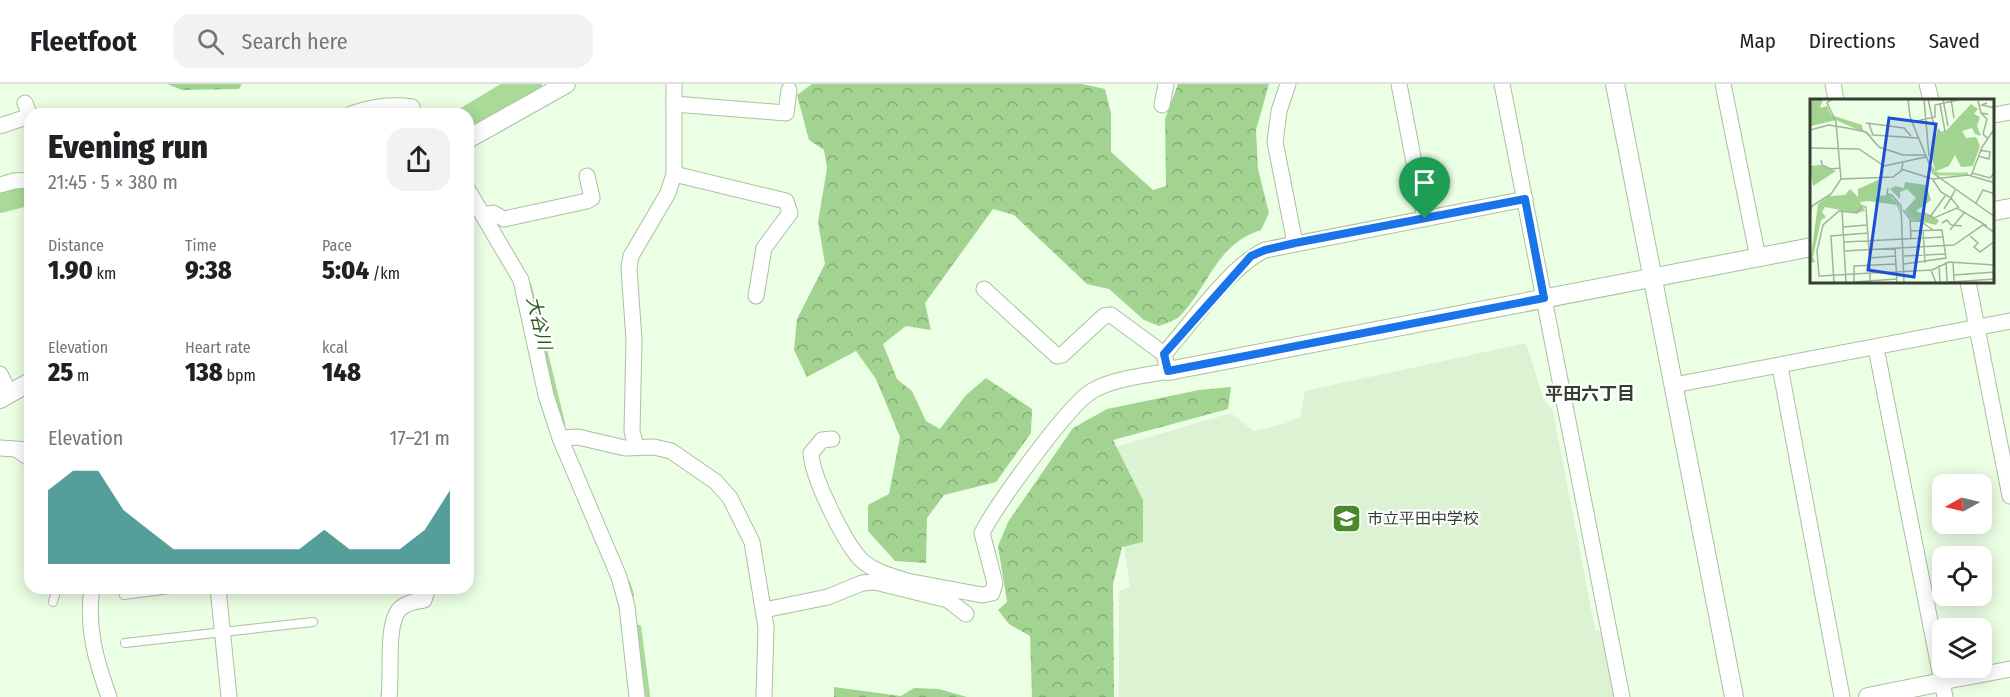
<!DOCTYPE html>
<meta charset="utf-8">
<style>
:root{--surface:#fff;--page:#f2f2f2;--text:#202124;--muted:#757577;--line:#e0e0e0;--accent:#0f766e}
body{margin:0;font-family:"Fira Sans Condensed","Noto Sans JP",sans-serif;background:var(--page);color:var(--text);height:100vh;display:flex;flex-direction:column;font-size:22px;white-space:nowrap}
*{box-sizing:border-box;margin:0}
p{font-size:20px;color:var(--muted)}
.icon{flex:none;width:33px;height:33px;fill:none;stroke:currentColor;stroke-width:2;stroke-linecap:round;stroke-linejoin:round}
.map{position:relative;flex:1;overflow:hidden}
.details{position:absolute;left:24px;top:24px;width:450px;height:486px;display:flex;flex-direction:column;background:var(--surface);border-radius:18px;box-shadow:0 3px 15px #0003}
.details>*{flex:none}
.needle{width:39px;rotate:262deg}
.tools{position:absolute;left:1932px;top:390px;display:grid;gap:12px}
.tools a{display:grid;place-items:center;width:60px;height:60px;border-radius:12px;background:var(--surface);box-shadow:0 3px 15px #0003;font-size:30px}
.pin{position:absolute;display:grid;place-items:center;width:51px;height:51px;color:#fff;margin:-62px -26px;border-radius:50% 50% 50% 0;rotate:-45deg;box-shadow:0 0 6px #0007}
.pin .icon{rotate:45deg}
.round{display:grid;place-items:center;flex:none;width:63px;height:63px;border-radius:18px;background:var(--page)}
.summary{display:flex;align-items:center;justify-content:space-between;height:102px;padding:0 24px}
h1{font-size:33px;font-weight:800;line-height:45px}
.stats{display:grid;grid-template-columns:repeat(3,1fr);gap:9px;height:102px;padding:6px 24px}
.stats div{display:grid;align-content:center}
.stats b{font-size:26px;font-weight:800}
.stats small{font-size:16px;font-weight:400}
.stats p{font-size:16px}
.chart{height:168px;padding:12px 24px}
.chart p{display:flex;justify-content:space-between}
.chart svg{width:100%;height:108px;margin-top:6px;fill:var(--accent);opacity:.7}
header{display:flex;align-items:center;gap:36px;box-sizing:border-box;height:84px;padding:0 30px;background:var(--surface);border-bottom:2px solid var(--line)}
header strong{font-size:28px}
nav{display:flex;gap:33px;margin-inline-start:auto;font-size:21px}
.search{width:420px;height:54px;background:var(--page);display:flex;align-items:center;gap:15px;box-sizing:border-box;padding:0 21px;border-radius:18px;color:var(--muted);font-size:22px}
.map>svg:first-child{display:block}
.built{fill:#dbf3d3}
.forest{fill:url(#forest-crowns)}
.lines{fill:none;stroke-linecap:round;stroke-linejoin:round}
.stream{stroke:#a9da97;stroke-width:4.5}
.river{stroke:#a9da97;stroke-width:28}
.service-casing{stroke:#acbfa5;stroke-width:10}
.minor-casing{stroke:#acbfa5;stroke-width:17}
.tertiary-casing{stroke:#acbfa5;stroke-width:20}
.service{stroke:#fff;stroke-width:8}
.minor{stroke:#fff;stroke-width:15}
.tertiary{stroke:#fff;stroke-width:18}
.route-casing{stroke:#fff;stroke-width:12}
.route{stroke:#1a73e8;stroke-width:8}
.labels{text-anchor:middle;dominant-baseline:central;stroke-width:4.5;stroke-linejoin:round;paint-order:stroke}
.poi-label{font-size:16px;fill:#363e33;stroke:#fff;text-anchor:start}
.water-label{font-size:18px;font-style:italic;fill:#2e5a1a;stroke:#fff}
.neighbourhood-label{font-size:18px;font-weight:bold;fill:#363e33;stroke:#fff}
.inset-river{fill:none;stroke:#a9da97;stroke-width:3}
.inset-road{fill:none;stroke:#a3b29d;stroke-width:1.5}
.view{fill:#1d4ed8;fill-opacity:0.15;stroke:#1d4ed8;stroke-width:3}
.inset-edge{fill:none;stroke:#363e33;stroke-width:3}
</style>
<header>
<strong>Fleetfoot</strong>
<div class="search"><svg class="icon" aria-label="search" viewBox="0 0 24 24"><circle cx="10" cy="10" r="6"/><path d="M15 15l6 6"/></svg>Search here</div>
<nav><a>Map</a><a>Directions</a><a>Saved</a></nav>
</header>
<div class="map">
<svg width="2010" height="613" viewBox="0 0 2010 613">
<defs>
<pattern id="forest-crowns" width="20" height="18" patternUnits="userSpaceOnUse" patternTransform="scale(1.5)"><rect width="20" height="18" fill="#a3d391"/><path d="M2 6a3 3 0 1 1 6 0M12 15a3 3 0 1 1 6 0" fill="none" stroke="#86ad77"/></pattern>
</defs>
<rect width="100%" height="100%" fill="#ebffe4"/>
<!-- built -->
<path class="built" d="M1526,259L1544,316L1553,327L1595,546L1602,547L1614,613H1119V507L1130,503L1109,365L1231,329L1254,347L1284,340L1300,333L1305,307Z"/>
<!-- forest -->
<g class="forest">
<path d="M167,0H242L239,5L182,6Z"/>
<path d="M812,0H1082L1105,5L1111,29V68L1153,106L1166,102L1165,35L1178,0H1269L1256,46L1258,85L1269,129L1261,146C1216,160 1209,202 1180,232C1175,237 1166,239 1159,242L1144,236L1109,205L1087,200L1014,131L993,125L925,219L931,246L906,242L883,260L897,295L912,307L926,337L940,345L966,311L986,294L1032,325L1031,349L996,398L944,411L927,434L926,479L895,477L868,447V421L889,410L900,353L876,295L856,267L807,293L794,266L797,235L825,180L818,138L827,84L824,66L809,56L797,11Z"/>
<path d="M1231,303L1228,325L1113,356L1143,416V458L1122,463L1113,500L1114,613H1032L1030,552L1009,540L998,526L1007,518L998,462L1008,438L1073,344L1107,325L1199,306Z"/>
<path d="M834,603L901,612L914,604L939,605L967,613H834Z"/>
</g>
<g class="lines">
<!-- stream -->
<g class="stream">
<path d="M529,200L563,340"/>
<path d="M628,499L632,511"/>
<path d="M639,543L648,613"/>
</g>
<!-- river -->
<g class="river">
<path d="M468,36L528,0"/>
<path d="M0,115L30,107"/>
</g>
<defs>
<g id="service">
<path d="M14,368L30,379"/>
<path d="M124,511L177,504"/>
<path d="M53,518L57,504"/>
<path d="M125,559L313,538"/>
</g>
<g id="minor">
<path d="M1288,0L1279,27L1275,58L1295,159"/>
<path d="M1399,0L1425,135"/>
<path d="M1502,0L1622,613"/>
<path d="M1723,0L1758,174"/>
<path d="M1833,0L1836,16"/>
<path d="M1927,0L1931,16"/>
<path d="M674,20L786,29L789,6"/>
<path d="M1162,21L1166,0"/>
<path d="M351,30C370,23 392,20 412,23L414,30"/>
<path d="M1994,31L2010,28"/>
<path d="M0,42L30,32L25,19"/>
<path d="M674,90L786,117L790,129L764,164L756,212"/>
<path d="M0,101L14,97L30,96"/>
<path d="M468,106L521,196L546,311L560,354L619,493L627,522L637,613"/>
<path d="M483,131L493,129L504,135L587,117L592,114L587,92"/>
<path d="M1968,198L2010,412"/>
<path d="M1876,264L1945,613"/>
<path d="M1164,270C1191,240 1230,182 1265,166L1525,115"/>
<path d="M1780,283L1842,613"/>
<path d="M0,290L10,310"/>
<path d="M1674,301L2010,237"/>
<path d="M560,354L578,353L625,364L654,363L671,367L716,398L730,414L752,458L766,543L764,613"/>
<path d="M832,355L822,356L811,369C812,393 841,450 856,470C867,485 887,491 904,496"/>
<path d="M636,363L632,347L634,256L629,184L631,172L668,109L674,90V0"/>
<path d="M0,364L30,366"/>
<path d="M907,497L982,511L992,509L995,499L982,449C995,423 1068,321 1092,307C1114,294 1144,292 1168,287L1164,270L1111,231L1104,232L1062,271L1057,272L984,205"/>
<path d="M92,504C86,543 96,577 109,613"/>
<path d="M218,504L229,613"/>
<path d="M764,526L828,513L862,499L875,498L948,516L966,530"/>
<path d="M1942,598L2010,585"/>
<path d="M389,613C392,591 386,544 398,527C404,519 415,517 424,516L428,504"/>
</g>
<g id="tertiary">
<path d="M1615,0L1734,613"/>
<path d="M468,55L566,0"/>
<path d="M1994,127L2010,124"/>
<path d="M1168,287L1812,163"/>
<path d="M0,315L30,298"/>
<path d="M1868,613L1942,598"/>
</g>
</defs>
<!-- service casing -->
<use href="#service" class="service-casing"/>
<!-- minor casing -->
<use href="#minor" class="minor-casing"/>
<!-- tertiary casing -->
<use href="#tertiary" class="tertiary-casing"/>
<!-- service -->
<use href="#service" class="service"/>
<!-- minor -->
<use href="#minor" class="minor"/>
<!-- tertiary -->
<use href="#tertiary" class="tertiary"/>
</g>
<g class="lines">
<defs>
<path id="route" d="M1525,115L1544,214L1168,287L1164,270L1251,172L1265,166L1295,159Z"/>
</defs>
<!-- route casing -->
<use href="#route" class="route-casing"/>
<!-- route -->
<use href="#route" class="route"/>
</g>
<!-- icons -->
<defs>
<symbol id="school-square" viewBox="-11 -11 22 22"><rect x="-9" y="-9" width="18" height="18" rx="4" fill="#48892b" stroke="#fff"/><path d="M0-5L7-2L0 1L-7-2ZM-4 1L0 2.5L4 1V4Q0 6-4 4Z" fill="#fff"/></symbol>
</defs>
<g fill-rule="evenodd">
<use href="#school-square" x="1330" y="418" width="33" height="33"/>
</g>
<g class="labels">
<!-- poi labels -->
<g class="poi-label">
<text x="1367" y="434">市立平田中学校</text>
</g>
<!-- water labels -->
<g class="water-label">
<text transform="translate(539 239) rotate(76)">大谷川</text>
</g>
<!-- neighbourhood labels -->
<g class="neighbourhood-label">
<text x="1590" y="310">平田六丁目</text>
</g>
</g>
<!-- overview -->
<g transform="translate(1810 15)">
<rect width="184" height="184" fill="#ebffe4"/>
<path d="M0,0H13L10,9L17,7L21,16L52,26L53,31L64,38L26,21L1,27ZM161,5L168,10L164,15L170,18L167,27L171,37L165,35L162,29L152,32L156,39L166,38L170,47L163,67L151,68L145,56L139,67L126,72L121,57L128,29L133,35ZM10,66L26,72L3,87L0,67ZM70,80L66,97L80,96L89,106L90,116L87,106L58,102L50,103L55,112L47,114L15,108L12,113L16,118L11,121L3,158L5,163L0,164L8,105L19,97L35,96L40,90L48,98V90ZM95,83L116,86L121,101L106,112L129,121L126,126L101,120L95,111L106,99L97,90L90,93V100L80,90L85,87L94,89Z" fill="#a3d391"/>
<path class="inset-river" d="M122,68L127,75H158"/>
<path class="inset-road" d="M22,0L17,4L26,23L31,80M98,0L100,18L123,74L185,118M114,0L119,57M118,0L124,27M133,0L138,27M141,0L144,19M168,2L171,14L178,15M177,4L172,6L185,9M130,5L135,32L132,34M171,14L177,20L173,35L178,40M102,23L125,18V6L152,0M56,24L94,29L101,37M59,25L63,36L108,39M0,31L19,26L37,29L56,33L69,48L93,56H115M0,49L49,50L74,67L116,58M168,57L179,60L180,53L170,51M11,61L12,66L21,70L30,69M91,70L123,80L158,76L185,84M162,74L180,79L185,73M161,77L172,48L185,29M123,81L131,93L141,99L134,110M78,89L77,95L82,96L91,107L94,184M145,91L141,99L149,109M166,104L173,91L185,95M32,111L36,184M93,111L100,120L101,140M112,113L124,119L147,109L177,127M0,114L2,107L21,95L31,80L83,78L91,72L93,64M120,118L135,97M100,122H110L123,131M132,124L137,121L141,126L152,127M33,128L57,126M113,131L115,164M140,131L154,114M160,137L168,144L164,148L170,153L185,142M34,143L134,138M85,149L87,184M34,152L144,146L173,126L185,134M94,157L135,155M59,159L85,157M136,163L137,182M143,163L144,182M94,165L136,159L132,131L100,132M129,166L130,184M122,171L139,163L185,166M144,176L185,173M44,183L87,180M24,184L21,137L58,134M44,184V167L86,165M61,184L60,182V166L56,109V108L52,107L47,114L29,112L13,126L7,152L9,177H10L44,175L60,174L86,173L121,171L126,184L185,180"/>
<path class="view" d="M79,19L126,25L104,178L58,171Z"/>
<rect width="184" height="184" class="inset-edge"/>
</g>
</svg>
<div class="tools">
<a><svg class="needle" viewBox="-14 -14 28 28"><path d="M0-13l5 13h-10z" fill="#e53935"/><path d="M0 13l5-13h-10z" fill="#757577"/></svg></a>
<a><svg class="icon" aria-label="locate" viewBox="0 0 24 24"><circle cx="12" cy="12" r="6"/><path d="M12 2v4M12 18v4M2 12h4M18 12h4"/></svg></a>
<a><svg class="icon" aria-label="layers" viewBox="0 0 24 24"><path d="M12 4l9 5-9 5-9-5zM3 14l9 5 9-5"/></svg></a>
</div>
<div class="pin" style="left:1425px;top:135px;background:#1e9e55"><svg class="icon" aria-label="arrive" viewBox="0 0 24 24"><path d="M6 21V4h12l-3 4 3 4H6"/></svg></div>
<section class="details">
<div class="summary"><div><h1>Evening run</h1><p>21:45 · 5 × 380 m</p></div><a class="round"><svg class="icon" aria-label="share" viewBox="0 0 24 24"><path d="M12 15V3M7 8l5-5 5 5M5 13v7h14v-7"/></svg></a></div>
<div class="stats">
<div><p>Distance</p><b>1.90<small> km</small></b></div>
<div><p>Time</p><b>9:38</b></div>
<div><p>Pace</p><b>5:04<small> /km</small></b></div>
</div>
<div class="stats">
<div><p>Elevation</p><b>25<small> m</small></b></div>
<div><p>Heart rate</p><b>138<small> bpm</small></b></div>
<div><p>kcal</p><b>148</b></div>
</div>
<div class="chart"><p><span>Elevation</span>17–21 m</p>
<svg viewBox="0 0 160 44" preserveAspectRatio="none"><path d="M0 44V14L10 6L20 6L30 22L40 30L50 38L60 38L70 38L80 38L90 38L100 38L110 30L120 38L130 38L140 38L150 30L160 14V44z"/></svg>
</div>
</section>
</div>
